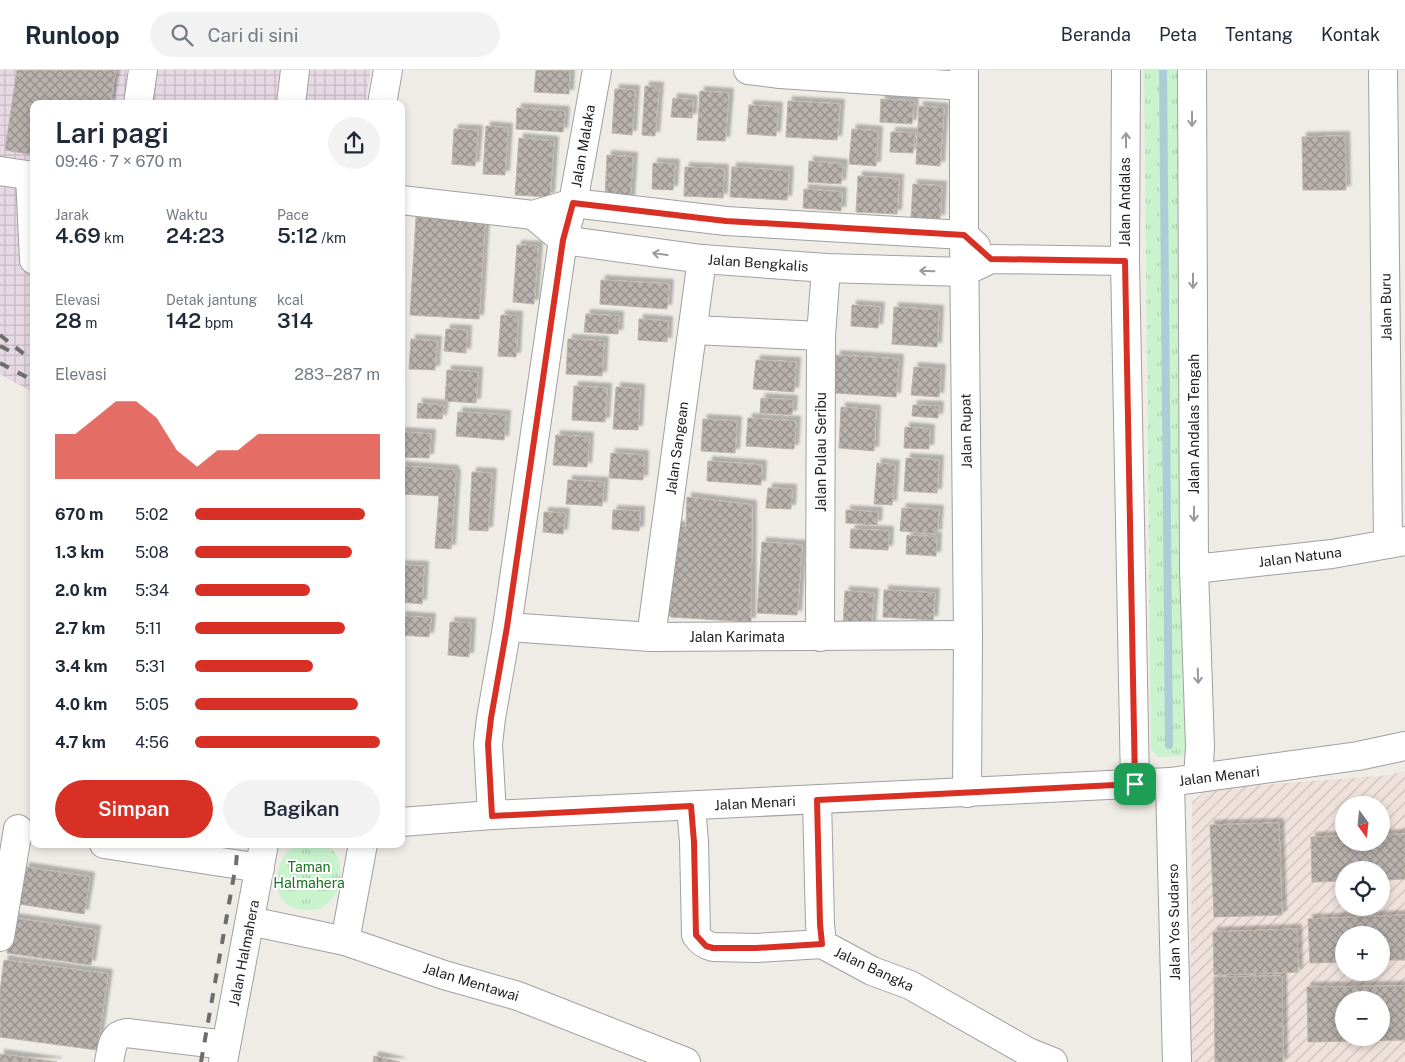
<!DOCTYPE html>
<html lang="id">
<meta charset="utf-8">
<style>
:root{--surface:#fff;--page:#f2f2f3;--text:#1f2937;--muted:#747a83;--line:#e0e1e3;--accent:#d93025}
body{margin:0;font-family:"Public Sans",sans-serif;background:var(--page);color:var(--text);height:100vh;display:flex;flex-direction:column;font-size:19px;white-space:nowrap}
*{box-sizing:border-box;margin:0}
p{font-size:16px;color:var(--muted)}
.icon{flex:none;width:28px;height:28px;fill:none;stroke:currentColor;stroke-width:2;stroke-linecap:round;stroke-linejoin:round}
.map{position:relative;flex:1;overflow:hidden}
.drawer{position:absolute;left:30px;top:30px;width:375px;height:748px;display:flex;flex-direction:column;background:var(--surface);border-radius:10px;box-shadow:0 2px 8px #0003}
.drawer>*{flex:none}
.needle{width:32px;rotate:165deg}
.buttons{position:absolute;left:1335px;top:726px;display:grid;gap:10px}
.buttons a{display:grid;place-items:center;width:55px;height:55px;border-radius:50%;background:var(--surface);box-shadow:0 2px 8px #0003;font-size:25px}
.pin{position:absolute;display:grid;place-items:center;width:42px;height:42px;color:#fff;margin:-21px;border-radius:10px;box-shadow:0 2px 8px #0006}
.round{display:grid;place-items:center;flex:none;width:52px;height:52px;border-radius:26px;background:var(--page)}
.summary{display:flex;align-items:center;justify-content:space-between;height:85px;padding:0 25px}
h1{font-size:28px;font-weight:600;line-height:38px}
.figures{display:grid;grid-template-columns:repeat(3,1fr);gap:8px;height:85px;padding:5px 25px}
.figures div{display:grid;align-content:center}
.figures b{font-size:21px;font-weight:600}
.figures small{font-size:14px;font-weight:400}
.figures p{font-size:14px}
.chart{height:140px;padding:10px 25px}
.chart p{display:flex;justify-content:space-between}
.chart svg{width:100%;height:90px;margin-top:5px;fill:var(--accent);opacity:.7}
.primary-button{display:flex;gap:10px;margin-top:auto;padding:10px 25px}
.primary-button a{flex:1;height:58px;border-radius:30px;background:var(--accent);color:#fff;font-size:20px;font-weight:600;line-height:58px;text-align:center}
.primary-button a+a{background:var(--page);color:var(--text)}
ul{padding:0 25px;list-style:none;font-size:16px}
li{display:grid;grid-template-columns:80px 60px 1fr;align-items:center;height:38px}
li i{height:12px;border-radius:6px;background:var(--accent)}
header{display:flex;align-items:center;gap:30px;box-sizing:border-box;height:70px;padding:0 25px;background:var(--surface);border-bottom:1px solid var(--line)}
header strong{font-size:24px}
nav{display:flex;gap:28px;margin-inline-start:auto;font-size:18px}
.search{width:350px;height:45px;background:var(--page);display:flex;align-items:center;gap:12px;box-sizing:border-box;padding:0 18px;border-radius:28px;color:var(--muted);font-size:19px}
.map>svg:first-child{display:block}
.industrial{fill:url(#industrial-grid)}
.military{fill:url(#military-furrows);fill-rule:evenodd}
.park{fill:url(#park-tufts)}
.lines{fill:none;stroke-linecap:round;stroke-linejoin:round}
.stream{stroke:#accdd7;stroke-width:8}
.building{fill:url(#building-cross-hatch);stroke:#bfb4aa;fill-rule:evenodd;filter:url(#shadow)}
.minor-casing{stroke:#a0a0a0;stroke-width:30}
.minor{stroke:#fff;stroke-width:28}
.rail{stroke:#6d6d6d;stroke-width:4;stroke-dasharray:10 10;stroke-linecap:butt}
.oneway{stroke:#9a9a9a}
.route-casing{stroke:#fff;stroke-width:10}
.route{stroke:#d93025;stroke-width:6}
.labels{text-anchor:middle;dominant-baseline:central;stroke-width:4;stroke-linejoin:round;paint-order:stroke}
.street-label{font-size:14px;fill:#1f1f1f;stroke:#fff}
.park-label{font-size:14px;fill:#197121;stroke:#fff}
</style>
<header>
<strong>Runloop</strong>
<div class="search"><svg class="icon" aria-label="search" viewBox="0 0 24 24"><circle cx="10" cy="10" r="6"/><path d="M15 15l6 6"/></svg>Cari di sini</div>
<nav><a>Beranda</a><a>Peta</a><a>Tentang</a><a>Kontak</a></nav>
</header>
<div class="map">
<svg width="1405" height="992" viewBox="0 0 1405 992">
<defs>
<pattern id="industrial-grid" width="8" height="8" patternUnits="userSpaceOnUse" patternTransform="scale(1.25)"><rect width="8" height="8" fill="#e7d9e4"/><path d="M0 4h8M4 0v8" fill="none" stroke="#c6bac3"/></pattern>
<pattern id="military-furrows" width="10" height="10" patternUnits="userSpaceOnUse" patternTransform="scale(1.25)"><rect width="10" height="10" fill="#efe1db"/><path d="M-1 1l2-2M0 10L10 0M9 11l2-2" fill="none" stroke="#ccc1bc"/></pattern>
<pattern id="park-tufts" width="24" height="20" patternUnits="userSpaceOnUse" patternTransform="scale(1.25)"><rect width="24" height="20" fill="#c9f3cd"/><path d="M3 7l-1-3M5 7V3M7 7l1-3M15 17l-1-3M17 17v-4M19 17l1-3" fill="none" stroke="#acd0b0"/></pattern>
<pattern id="building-cross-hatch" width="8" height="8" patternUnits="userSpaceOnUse" patternTransform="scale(1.25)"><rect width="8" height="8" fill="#b8b1ac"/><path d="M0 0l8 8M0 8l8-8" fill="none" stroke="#958f8b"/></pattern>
<filter id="shadow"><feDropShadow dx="4.5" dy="-4.5" stdDeviation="1" flood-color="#0004"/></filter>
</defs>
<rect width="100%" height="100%" fill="#efece6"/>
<!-- industrial -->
<path class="industrial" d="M0,0H371L365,34H34V323L0,304Z"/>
<!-- military -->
<path class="military" d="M1405,701V992H1190L1192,732L1205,721L1223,718L1390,705ZM1344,735H1381V772H1344ZM1344,800H1381V838H1344ZM1344,865H1381V902H1344ZM1344,930H1381V968H1344Z"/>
<!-- park -->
<g class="park">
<path d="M1144,0H1180L1188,679L1183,686L1157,687L1151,679Z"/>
<path d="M299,774C322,774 342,775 340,804C340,812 339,820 334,826C326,837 318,841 305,840C264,839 273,782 299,774Z"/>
</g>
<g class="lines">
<!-- stream -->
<path class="stream" d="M1163,0L1169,675"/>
</g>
<!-- building -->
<g class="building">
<path d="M17,0H116L110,34H34V85L5,80Z"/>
<path d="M536,0L570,1L569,24L534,22Z"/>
<path d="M645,16L659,17L655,66L642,65Z"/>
<path d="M615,19L635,20L632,65L612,63Z"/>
<path d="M700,21L729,23L725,71L697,70Z"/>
<path d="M673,28L693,30L692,48L671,47Z"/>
<path d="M881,29L914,31L912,54L880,52Z"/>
<path d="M788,31L840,34L837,70L786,67Z"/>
<path d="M749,35L778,37L776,66L747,64Z"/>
<path d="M919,36L944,38L940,96L916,94Z"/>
<path d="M517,38L565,41L563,62L516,59Z"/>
<path d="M486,56L508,58L505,105L483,104Z"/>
<path d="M454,59L478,60L475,96L452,94Z"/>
<path d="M852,59L878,61L876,96L849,94Z"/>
<path d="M891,62L915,63L913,83L890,82Z"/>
<path d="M1345,66L1346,120H1303L1302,67Z"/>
<path d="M519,68L554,71L550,127L515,125Z"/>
<path d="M607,85L633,87L630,130L605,128Z"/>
<path d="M809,91L843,94L841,114L808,112Z"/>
<path d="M653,93L675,94L673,120L652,119Z"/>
<path d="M685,97L724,99L723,128L684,126Z"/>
<path d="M732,97L789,101L787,130L730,127Z"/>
<path d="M858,106L899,109L897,144L856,142Z"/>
<path d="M913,114L942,116L940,149L911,147Z"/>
<path d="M804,119L842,122L841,141L803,138Z"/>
<path d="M416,147L485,152L479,249L410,245Z"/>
<path d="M517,175L538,176L534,234L513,232Z"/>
<path d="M601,210L669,214L667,239L600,234Z"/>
<path d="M852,235L880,237L878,258L851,256Z"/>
<path d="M894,237L939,240L937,277L892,274Z"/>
<path d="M586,244L619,246L618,264L584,262Z"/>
<path d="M501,245L518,246L516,287L498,286Z"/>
<path d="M639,249L668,251L667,272L638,270Z"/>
<path d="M446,259L467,260L466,283L444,281Z"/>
<path d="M411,269L437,271L435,300L409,299Z"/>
<path d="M568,269L604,271L602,306L566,304Z"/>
<path d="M836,285L899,289L896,327L834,323Z"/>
<path d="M756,290L796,292L794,322L753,319Z"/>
<path d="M914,297L941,299L939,327L911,325Z"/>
<path d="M447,300L478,302L476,333L445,331Z"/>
<path d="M574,316L607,318L605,352L572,350Z"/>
<path d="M616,317L640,319L638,360L613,359Z"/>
<path d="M761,328L793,330L792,345L760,343Z"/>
<path d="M418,333L444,335L442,349L417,348Z"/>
<path d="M913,335L939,336L938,348L912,346Z"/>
<path d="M841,337L876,340L874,381L839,378Z"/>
<path d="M458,342L506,345L504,370L456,366Z"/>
<path d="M748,348L796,351L794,379L746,376Z"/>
<path d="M703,349L737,351L735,383L701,381Z"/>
<path d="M905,357L930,359L929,379L904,378Z"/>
<path d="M401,362L431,364L429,388L401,387Z"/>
<path d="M556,365L589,367L587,397L553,395Z"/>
<path d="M611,383L644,385L643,410L609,408Z"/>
<path d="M906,388L939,390L937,423L904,421Z"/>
<path d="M708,391L762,395L761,415L707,411Z"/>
<path d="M877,393L895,395L892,435L874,434Z"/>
<path d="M401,396L454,400V403L456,404L451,479L435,478L439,426L401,424Z"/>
<path d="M472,402L492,403L488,461L469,460Z"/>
<path d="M568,410L604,412L602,436L566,434Z"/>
<path d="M768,418L792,419L791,439L766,438Z"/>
<path d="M687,427L752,435L751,552L671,547L667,543L672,455L686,457Z"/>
<path d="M902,438L939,440L937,464L900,461Z"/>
<path d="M613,440L640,441L639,461L612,459Z"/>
<path d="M846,440L878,442L877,455L846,453Z"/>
<path d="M544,442L565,443L563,464L543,462Z"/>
<path d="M851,459L889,461L888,480L850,478Z"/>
<path d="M907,465L937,467L936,486L906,484Z"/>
<path d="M762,472L802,475L797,545L757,543Z"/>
<path d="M401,495L424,496L422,534L401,532Z"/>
<path d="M884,520L935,523L933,550L883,547Z"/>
<path d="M845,521L874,523L871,557L843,555Z"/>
<path d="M401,546L431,548L429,567L401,565Z"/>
<path d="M450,552L471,553L469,587L448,585Z"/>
<path d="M1279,753L1282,845L1214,847L1210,755Z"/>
<path d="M1405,764V809L1381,810V800H1344V811L1312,812L1311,767L1344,766V772H1381V765Z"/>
<path d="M25,797L90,807L84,844L19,834Z"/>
<path d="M1405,845V890H1381V865H1344V892L1310,893L1308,849Z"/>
<path d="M13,848L96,860L91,895L7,883Z"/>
<path d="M1297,859L1298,902L1214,905L1213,862Z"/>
<path d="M4,890L108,904L97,980L0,967V921Z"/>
<path d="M1282,906L1283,992H1215L1214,907Z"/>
<path d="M1405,916V970L1308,972L1307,917ZM1344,930H1381V968H1344Z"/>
<path d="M0,984L57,992H0Z"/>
<path d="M374,986L400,992H373Z"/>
</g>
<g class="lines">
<defs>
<g id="minor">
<path d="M748,0L780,4L964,16"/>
<path d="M964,0V165L968,565L967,723"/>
<path d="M1126,0L1125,191L1135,714"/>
<path d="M1192,0L1194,499L1200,677L1198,708"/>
<path d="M1383,0L1388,474"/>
<path d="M138,34L143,0"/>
<path d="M291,34L295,0"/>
<path d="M382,34L388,0"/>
<path d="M0,101L34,106"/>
<path d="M30,106L34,190"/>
<path d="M401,130L533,145L573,133L726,151L964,165L976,176"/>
<path d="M533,145L563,170L702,189L826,198L964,202L991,189L1125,191"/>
<path d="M693,260L821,266"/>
<path d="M1194,499L1332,484L1405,471"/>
<path d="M507,557L651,567L968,565"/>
<path d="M651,567L702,189"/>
<path d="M820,567L821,266L826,198"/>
<path d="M1170,712L1177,992"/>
<path d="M817,730L820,854L822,874L872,901L910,915L1028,982L1053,992"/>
<path d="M691,736L694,772L696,865C701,872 705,875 713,877L756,878L822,874"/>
<path d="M492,745L488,674L491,648L507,557L563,170L573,133L597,0"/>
<path d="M401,752L492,745L1170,712L1358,686L1405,676"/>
<path d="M104,774L260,798"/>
<path d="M250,851L345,871L444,905L518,926L686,992"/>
<path d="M0,867L18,759"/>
<path d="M345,871L363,774"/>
<path d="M109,992C112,979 111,965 127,963L226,975"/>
<path d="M223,992L264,774"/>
</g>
</defs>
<!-- minor casing -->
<use href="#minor" class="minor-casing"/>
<!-- minor -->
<use href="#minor" class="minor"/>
<!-- rail -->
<g class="rail">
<path d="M0,265L34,292"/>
<path d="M0,276L18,285"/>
<path d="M0,293L34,311"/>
<path d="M201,992L236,794L238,774"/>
</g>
</g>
<!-- one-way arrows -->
<defs><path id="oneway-shaft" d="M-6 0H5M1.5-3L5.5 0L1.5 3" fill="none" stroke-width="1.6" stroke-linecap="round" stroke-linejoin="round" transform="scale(1.25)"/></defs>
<g class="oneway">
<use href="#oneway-shaft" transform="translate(1192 49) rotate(90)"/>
<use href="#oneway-shaft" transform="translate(1126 70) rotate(-90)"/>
<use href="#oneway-shaft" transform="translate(660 184) rotate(-172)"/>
<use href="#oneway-shaft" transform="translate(927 201) rotate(-178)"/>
<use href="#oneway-shaft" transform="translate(1193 211) rotate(90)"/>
<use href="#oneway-shaft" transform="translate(1194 444) rotate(90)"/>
<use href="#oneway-shaft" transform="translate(1198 606) rotate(88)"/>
</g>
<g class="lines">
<defs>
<path id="route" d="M573,133L726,151L964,165L991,189L1125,191L1135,714L817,730L820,854L822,874L756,878H713L706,876L696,865L694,772L691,736L492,746L488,674L491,648L507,557L563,170Z"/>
</defs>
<!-- route casing -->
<use href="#route" class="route-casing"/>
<!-- route -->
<use href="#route" class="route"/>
</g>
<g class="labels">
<!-- street labels -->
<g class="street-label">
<text transform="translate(583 76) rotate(-80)">Jalan Malaka</text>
<text transform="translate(1125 132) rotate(-90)">Jalan Andalas</text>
<text transform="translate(758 193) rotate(4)">Jalan Bengkalis</text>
<text transform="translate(1386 237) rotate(-91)">Jalan Buru</text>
<text transform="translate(1194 354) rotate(-90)">Jalan Andalas Tengah</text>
<text transform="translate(966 361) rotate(-91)">Jalan Rupat</text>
<text transform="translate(677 378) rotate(-82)">Jalan Sangean</text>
<text transform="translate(821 382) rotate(-90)">Jalan Pulau Seribu</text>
<text transform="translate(1300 487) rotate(-7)">Jalan Natuna</text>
<text x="737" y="567">Jalan Karimata</text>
<text transform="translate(1219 706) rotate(-7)">Jalan Menari</text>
<text transform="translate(755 733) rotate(-3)">Jalan Menari</text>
<text transform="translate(1174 852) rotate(-91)">Jalan Yos Sudarso</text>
<text transform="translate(244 883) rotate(-79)">Jalan Halmahera</text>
<text transform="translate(874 899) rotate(25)">Jalan Bangka</text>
<text transform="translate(471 912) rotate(17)">Jalan Mentawai</text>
</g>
<!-- park labels -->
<g class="park-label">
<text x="309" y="797">Taman<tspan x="309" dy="16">Halmahera</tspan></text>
</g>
</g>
</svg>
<div class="buttons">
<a><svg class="needle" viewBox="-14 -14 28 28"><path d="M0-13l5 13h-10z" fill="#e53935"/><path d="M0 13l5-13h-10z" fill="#747a83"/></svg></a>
<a><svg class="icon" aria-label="locate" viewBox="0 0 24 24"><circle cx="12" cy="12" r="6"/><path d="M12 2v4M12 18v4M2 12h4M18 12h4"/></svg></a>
<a>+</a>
<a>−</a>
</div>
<div class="pin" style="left:1135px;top:714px;background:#1e9e55"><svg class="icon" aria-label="arrive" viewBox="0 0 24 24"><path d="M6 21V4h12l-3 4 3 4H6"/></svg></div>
<section class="drawer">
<div class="summary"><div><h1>Lari pagi</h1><p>09:46 · 7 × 670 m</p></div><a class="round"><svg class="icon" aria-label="share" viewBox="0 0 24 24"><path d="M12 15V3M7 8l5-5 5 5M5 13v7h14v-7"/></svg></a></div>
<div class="figures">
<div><p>Jarak</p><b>4.69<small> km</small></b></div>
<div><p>Waktu</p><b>24:23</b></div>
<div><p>Pace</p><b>5:12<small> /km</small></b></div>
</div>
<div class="figures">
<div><p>Elevasi</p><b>28<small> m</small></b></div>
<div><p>Detak jantung</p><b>142<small> bpm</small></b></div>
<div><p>kcal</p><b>314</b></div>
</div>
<div class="chart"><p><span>Elevasi</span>283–287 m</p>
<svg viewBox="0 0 160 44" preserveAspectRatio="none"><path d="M0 44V22L10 22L20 14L30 6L40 6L50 14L60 30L70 38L80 30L90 30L100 22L110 22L120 22L130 22L140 22L150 22L160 22V44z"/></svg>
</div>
<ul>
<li><b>670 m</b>5:02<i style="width:92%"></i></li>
<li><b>1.3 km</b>5:08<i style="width:85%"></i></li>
<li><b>2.0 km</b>5:34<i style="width:62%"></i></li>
<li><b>2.7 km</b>5:11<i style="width:81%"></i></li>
<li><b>3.4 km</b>5:31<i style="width:64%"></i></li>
<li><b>4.0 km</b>5:05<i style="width:88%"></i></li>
<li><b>4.7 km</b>4:56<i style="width:100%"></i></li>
</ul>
<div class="primary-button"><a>Simpan</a><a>Bagikan</a></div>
</section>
</div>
